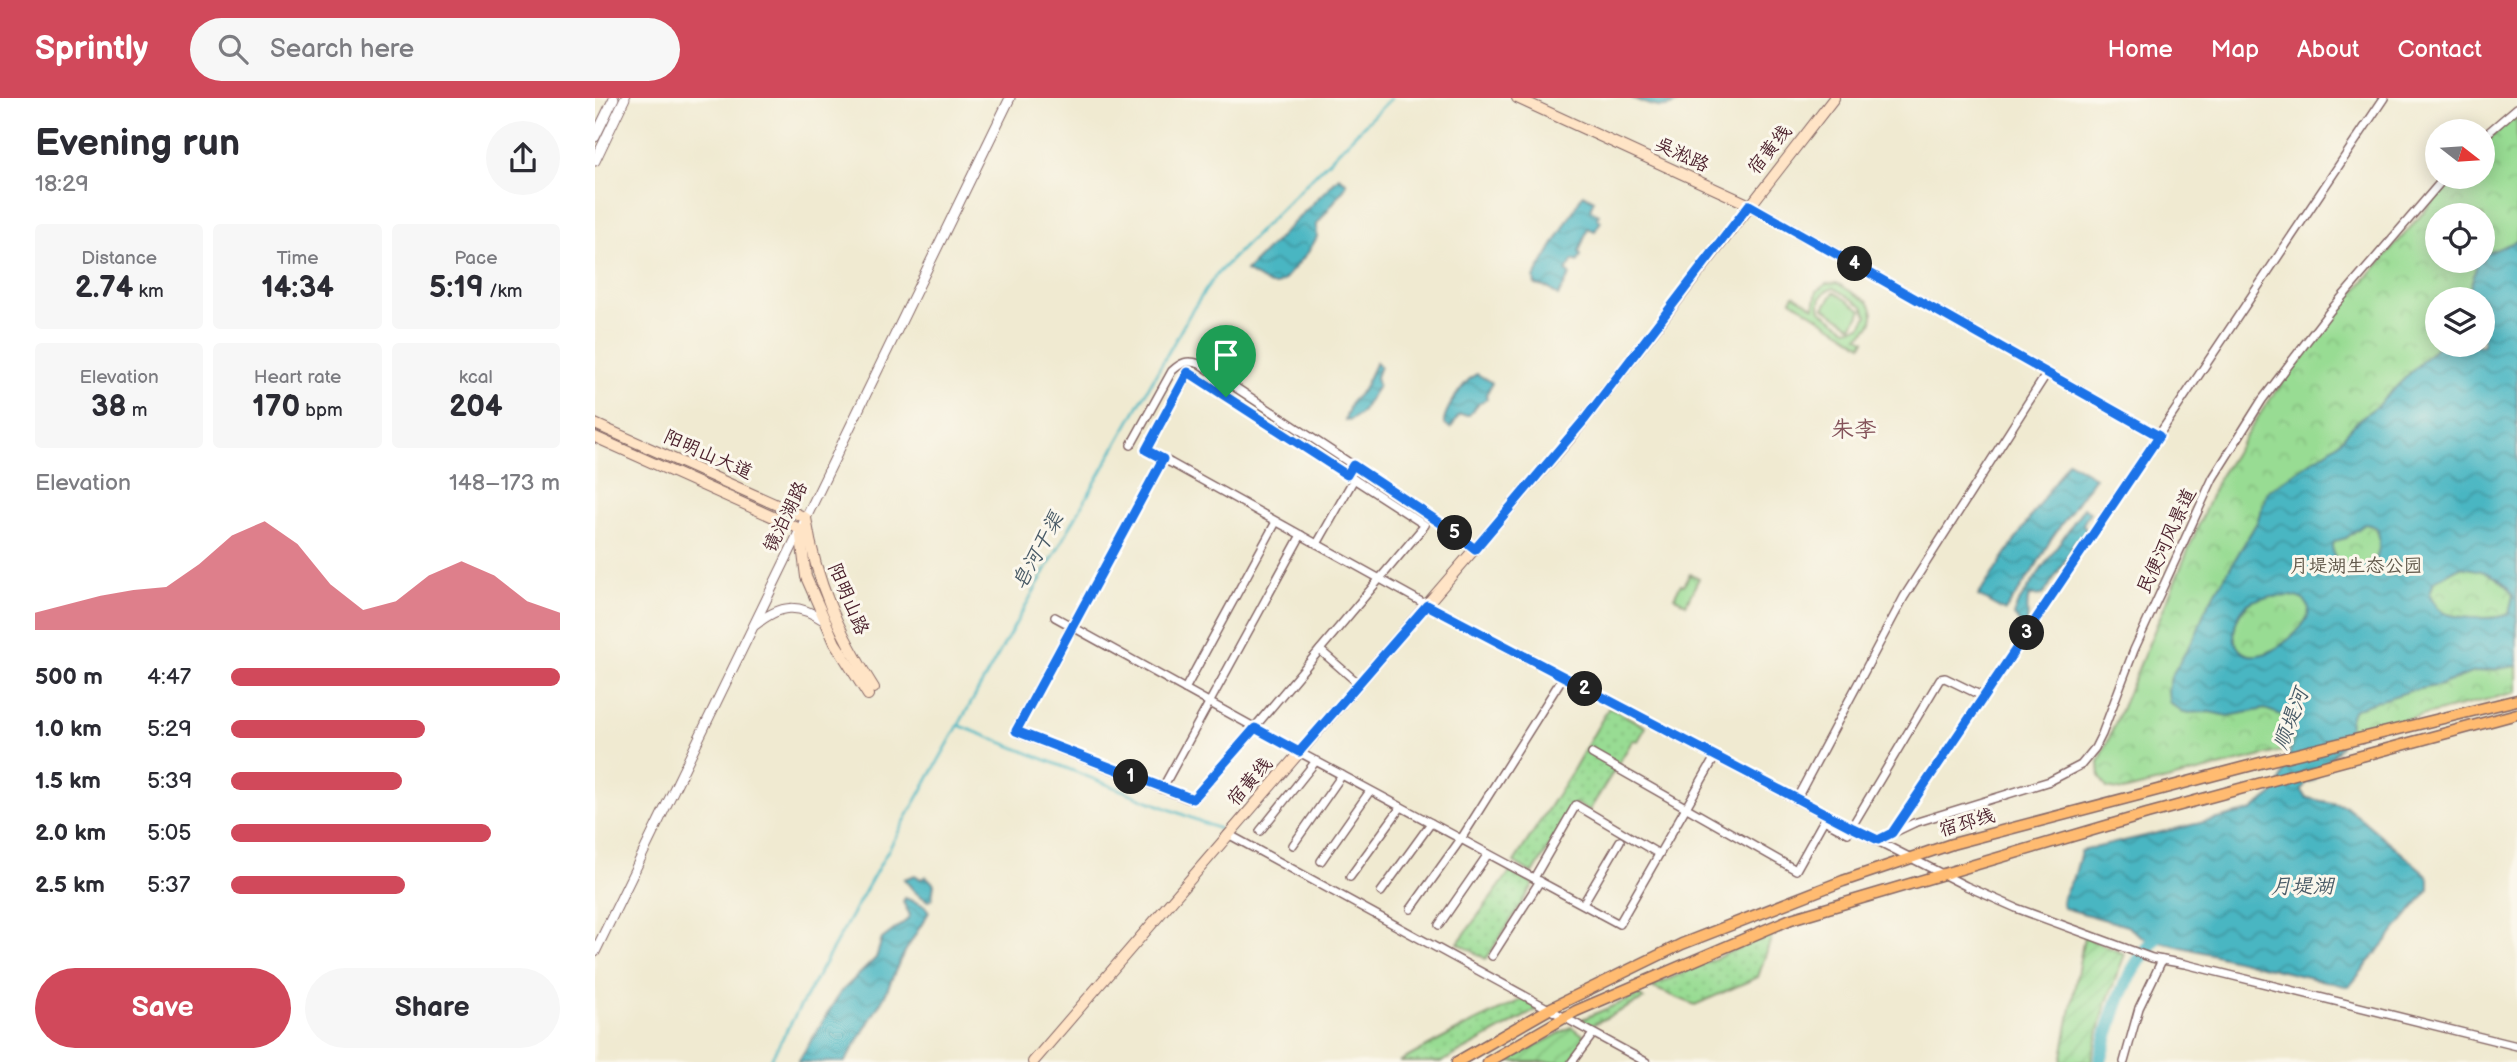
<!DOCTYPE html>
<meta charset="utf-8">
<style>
:root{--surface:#fff;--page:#f7f7f7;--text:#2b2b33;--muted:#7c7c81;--accent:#d1495b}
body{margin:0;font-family:"Balsamiq Sans","LXGW WenKai TC",sans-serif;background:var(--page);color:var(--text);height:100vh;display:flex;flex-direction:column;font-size:26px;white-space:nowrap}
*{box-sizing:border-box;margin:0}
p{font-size:23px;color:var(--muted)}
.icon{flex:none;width:38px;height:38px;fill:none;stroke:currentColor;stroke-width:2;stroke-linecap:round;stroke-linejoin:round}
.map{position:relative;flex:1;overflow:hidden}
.sheet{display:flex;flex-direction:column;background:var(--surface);width:595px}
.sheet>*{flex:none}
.needle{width:46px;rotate:107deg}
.controls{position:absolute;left:1830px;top:21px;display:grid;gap:14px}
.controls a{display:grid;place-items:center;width:70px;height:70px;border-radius:50%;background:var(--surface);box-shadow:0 4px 18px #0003;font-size:35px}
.pin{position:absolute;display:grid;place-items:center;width:60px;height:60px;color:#fff;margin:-72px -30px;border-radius:50% 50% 50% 0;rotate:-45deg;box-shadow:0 0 7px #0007}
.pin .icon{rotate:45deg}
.km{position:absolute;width:35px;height:35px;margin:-18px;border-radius:50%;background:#222;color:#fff;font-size:19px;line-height:35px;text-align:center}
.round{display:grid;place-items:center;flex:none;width:74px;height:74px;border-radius:37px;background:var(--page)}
.summary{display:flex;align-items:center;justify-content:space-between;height:119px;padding:0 35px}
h1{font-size:38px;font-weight:700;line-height:52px}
.figures{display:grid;grid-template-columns:repeat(3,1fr);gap:10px;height:119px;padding:7px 35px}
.figures div{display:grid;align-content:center;border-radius:7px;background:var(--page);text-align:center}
.figures b{font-size:30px;font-weight:700}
.figures small{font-size:19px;font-weight:400}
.figures p{font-size:19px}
.chart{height:196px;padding:14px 35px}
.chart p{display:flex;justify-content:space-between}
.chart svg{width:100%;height:126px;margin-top:7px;fill:var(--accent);opacity:.7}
.button{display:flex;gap:14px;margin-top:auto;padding:14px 35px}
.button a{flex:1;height:80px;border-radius:42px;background:var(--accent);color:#fff;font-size:28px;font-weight:700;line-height:80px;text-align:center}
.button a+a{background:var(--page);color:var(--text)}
ul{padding:0 35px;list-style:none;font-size:23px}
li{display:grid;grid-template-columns:112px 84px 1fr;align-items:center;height:52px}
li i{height:18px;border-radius:9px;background:var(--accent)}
header{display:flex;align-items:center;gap:42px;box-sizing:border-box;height:98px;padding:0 35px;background:var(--accent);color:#fff}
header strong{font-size:33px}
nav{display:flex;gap:38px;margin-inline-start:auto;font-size:24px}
.search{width:490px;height:63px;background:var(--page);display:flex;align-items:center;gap:18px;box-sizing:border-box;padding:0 24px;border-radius:38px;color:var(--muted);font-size:26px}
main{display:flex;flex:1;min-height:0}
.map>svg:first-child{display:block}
.grass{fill:url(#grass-dots);stroke:#717e5f;stroke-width:2}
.park{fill:url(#park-crowns);stroke:#717e5f;stroke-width:2;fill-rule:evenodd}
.garden{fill:url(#garden-furrows);stroke:#717e5f;stroke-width:2}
.pitch{fill:#98dc93;stroke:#717e5f;stroke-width:2;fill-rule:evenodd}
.water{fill:url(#water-waves);stroke:#496a76;stroke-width:2;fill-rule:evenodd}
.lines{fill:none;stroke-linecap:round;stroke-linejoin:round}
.stream{stroke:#48b6c2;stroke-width:2.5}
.river{stroke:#48b6c2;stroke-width:14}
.minor-casing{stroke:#846665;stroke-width:10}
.tertiary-casing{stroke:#846665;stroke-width:11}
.secondary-casing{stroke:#846665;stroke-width:12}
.primary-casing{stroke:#846665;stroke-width:13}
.minor{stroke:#fff;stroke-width:7}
.tertiary{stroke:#fff;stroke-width:9}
.secondary{stroke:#ffe4c6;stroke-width:10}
.primary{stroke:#ffbb71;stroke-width:10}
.route-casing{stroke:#fff;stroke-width:14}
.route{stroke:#1a73e8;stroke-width:9}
.labels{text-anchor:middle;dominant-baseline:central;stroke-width:6;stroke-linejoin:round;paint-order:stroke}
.street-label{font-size:19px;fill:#4a1f2b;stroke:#fbf7ec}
.park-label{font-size:19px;fill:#61584a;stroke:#fbf7ec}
.water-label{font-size:21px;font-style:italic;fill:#495b67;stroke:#fbf7ec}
.quarter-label{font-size:23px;fill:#84525a;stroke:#fbf7ec}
</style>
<header>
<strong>Sprintly</strong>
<div class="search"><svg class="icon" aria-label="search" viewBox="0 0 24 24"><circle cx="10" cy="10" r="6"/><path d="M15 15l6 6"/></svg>Search here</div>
<nav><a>Home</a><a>Map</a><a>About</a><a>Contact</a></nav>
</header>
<main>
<section class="sheet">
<div class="summary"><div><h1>Evening run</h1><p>18:29</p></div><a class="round"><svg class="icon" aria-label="share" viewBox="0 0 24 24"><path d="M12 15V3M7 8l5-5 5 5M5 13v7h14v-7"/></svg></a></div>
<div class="figures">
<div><p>Distance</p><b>2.74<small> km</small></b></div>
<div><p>Time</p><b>14:34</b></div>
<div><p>Pace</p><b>5:19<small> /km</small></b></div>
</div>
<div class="figures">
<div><p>Elevation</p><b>38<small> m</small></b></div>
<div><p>Heart rate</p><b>170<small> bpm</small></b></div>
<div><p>kcal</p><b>204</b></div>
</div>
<div class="chart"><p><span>Elevation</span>148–173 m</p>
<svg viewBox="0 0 160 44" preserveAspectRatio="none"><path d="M0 44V38L10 35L20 32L30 30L40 29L50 21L60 11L70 6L80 14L90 28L100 37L110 34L120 25L130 20L140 25L150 34L160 38V44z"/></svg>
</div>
<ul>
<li><b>500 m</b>4:47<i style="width:100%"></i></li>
<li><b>1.0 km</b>5:29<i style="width:59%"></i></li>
<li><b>1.5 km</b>5:39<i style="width:52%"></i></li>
<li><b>2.0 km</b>5:05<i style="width:79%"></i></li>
<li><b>2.5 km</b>5:37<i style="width:53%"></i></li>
</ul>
<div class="button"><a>Save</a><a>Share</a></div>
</section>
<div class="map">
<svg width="1922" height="964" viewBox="0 0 1922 964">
<defs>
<pattern id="grass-dots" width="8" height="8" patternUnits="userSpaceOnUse" patternTransform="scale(1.75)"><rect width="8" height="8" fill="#98dc93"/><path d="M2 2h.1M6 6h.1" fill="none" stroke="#84bc7f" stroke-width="1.8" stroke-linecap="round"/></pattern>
<pattern id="park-crowns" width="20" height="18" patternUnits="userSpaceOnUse" patternTransform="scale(1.75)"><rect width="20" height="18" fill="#98dc93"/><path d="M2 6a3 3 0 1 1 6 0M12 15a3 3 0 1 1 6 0" fill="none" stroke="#84bc7f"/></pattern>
<pattern id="garden-furrows" width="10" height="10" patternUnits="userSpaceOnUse" patternTransform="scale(1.75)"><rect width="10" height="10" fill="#98dc93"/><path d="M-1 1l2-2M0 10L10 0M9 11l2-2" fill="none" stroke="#84bc7f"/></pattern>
<pattern id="water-waves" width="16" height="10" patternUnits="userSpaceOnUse" patternTransform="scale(1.75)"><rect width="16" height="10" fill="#48b6c2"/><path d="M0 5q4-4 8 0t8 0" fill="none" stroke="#3e939e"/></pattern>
</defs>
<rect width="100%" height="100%" fill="#fbf7ec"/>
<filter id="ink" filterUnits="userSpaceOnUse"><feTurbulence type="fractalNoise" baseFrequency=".0143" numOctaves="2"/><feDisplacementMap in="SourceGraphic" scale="14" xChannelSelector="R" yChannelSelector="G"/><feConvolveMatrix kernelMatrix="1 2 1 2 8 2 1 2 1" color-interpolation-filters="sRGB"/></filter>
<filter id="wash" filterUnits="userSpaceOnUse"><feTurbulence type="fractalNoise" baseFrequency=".00686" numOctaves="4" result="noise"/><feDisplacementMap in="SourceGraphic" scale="28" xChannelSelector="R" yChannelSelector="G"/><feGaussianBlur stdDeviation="1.57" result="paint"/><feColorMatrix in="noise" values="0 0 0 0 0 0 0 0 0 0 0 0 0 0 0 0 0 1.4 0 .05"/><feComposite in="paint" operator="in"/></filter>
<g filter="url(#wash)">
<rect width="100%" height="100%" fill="#f0ead1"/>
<!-- grass -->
<g class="grass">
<path d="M1014,609L1051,629L1043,643L1038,642L994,713L980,705L939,774L937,775L919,764L978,672Z"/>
<path d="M915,774L939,786L891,861L863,845Z"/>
<path d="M1178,835L1163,879L1100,907L1056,889Z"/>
<path d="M1044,897L1049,901L997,927H993L985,922Z"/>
<path d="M928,901L945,910L847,964H804L867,930Z"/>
</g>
<!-- park -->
<g class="park">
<path d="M1922,16V594L1528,693L1512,690L1505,679L1504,664L1623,381L1674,302L1731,227L1859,79H1888V48L1914,21ZM1843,117H1888V163H1843ZM1843,201H1888V247H1843Z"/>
<path d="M1095,476L1104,480L1091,506L1079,499L1086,486L1089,487Z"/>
</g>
<!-- garden -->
<g class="garden">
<path d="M1489,839L1530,856L1511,906L1496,964H1466Z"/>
<path d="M976,929L992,939L974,964H911Z"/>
</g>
<!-- pitch -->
<g class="pitch">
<path d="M1242,185L1273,204C1283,217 1277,230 1263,238L1270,242L1267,247L1196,202L1199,197L1219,209L1222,193L1231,186ZM1239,190L1268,208L1272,218L1266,228L1252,231L1226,213C1223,201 1227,193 1239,190Z"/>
<path d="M1239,194L1267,212L1257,228L1229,210Z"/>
</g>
<!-- water -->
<g class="water">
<path d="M1037,0H1088C1071,16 1056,8 1037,0Z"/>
<path d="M744,79L751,84V88L722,126V139L714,153L688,183L681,187H675L651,173Z"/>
<path d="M988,96L999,102L995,111L1004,117L1002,120L1006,123L1000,133L993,130L984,154L986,157L983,164L978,162L971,173L975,177L963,198L953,190L940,187L939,180Z"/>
<path d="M1922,143V568L1876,575L1846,587L1815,593L1765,609L1758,613L1755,621L1754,637L1719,682L1710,685L1707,693L1712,700L1751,708L1831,776L1834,780V791L1754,889L1549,840L1532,828L1469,810L1467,806L1468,799L1480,776L1486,753L1656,713L1678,696L1685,685L1699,641L1698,626L1692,619L1670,611L1633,618L1614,614L1588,615L1574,604L1573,592L1576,579L1602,534L1609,514L1662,424L1672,394L1742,346L1764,321L1782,308L1839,251L1846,247H1888V201H1866L1875,190L1883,163H1888L1890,156ZM1770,426L1781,429C1787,441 1784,457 1778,468L1747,465L1740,460L1737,449L1740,443L1751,440ZM1865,469C1888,472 1905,476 1918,497L1914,516C1901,522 1854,522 1844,511C1840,507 1838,501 1835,496L1839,483ZM1696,498C1742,506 1687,552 1668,556C1630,566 1633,515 1658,503C1669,498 1685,499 1696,498Z"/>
<path d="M781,264L785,268L781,279L783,288L765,316L754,323L750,322L756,304L768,292Z"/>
<path d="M882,276L897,285L891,297L892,301L883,306L874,317H864L856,330L849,326C848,314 870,281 882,276Z"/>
<path d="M1473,363L1500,379L1456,441L1441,468L1410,513L1383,498Z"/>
<path d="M1489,409L1495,414L1488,426L1491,432C1488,439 1484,438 1479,444C1477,447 1478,451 1475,454C1466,468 1458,483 1448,497L1434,498C1430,508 1435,517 1431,527L1428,528L1419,518L1422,507Z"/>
<path d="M320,777L326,781L331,778L339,786L337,800L333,803L320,794L309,781Z"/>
<path d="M310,800L330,808L334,814L305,862L290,897L250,964H203L245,895L281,860L287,841L312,822L315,817L308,804Z"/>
</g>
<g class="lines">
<!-- stream -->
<g class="stream">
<path d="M363,627L624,731"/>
<path d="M174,964L596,214L620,178L796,0"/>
</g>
<!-- river -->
<path class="river" d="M1505,964C1520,906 1530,873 1571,827"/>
</g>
</g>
<g filter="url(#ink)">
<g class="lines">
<defs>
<g id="minor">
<path d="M1888,39L1922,10"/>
<path d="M536,347L577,273C587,264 592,262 605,266L853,430L880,451"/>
<path d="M568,361L422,629L423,635L594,701L600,700C677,609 753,518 830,427L593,274L551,352L576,365C661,413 747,459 832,507L1198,700L1371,788L1421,810L1557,860L1590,866L1922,948"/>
<path d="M722,446L759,381"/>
<path d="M460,519L704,654L1024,826L1120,659"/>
<path d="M725,552L764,586"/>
<path d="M590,591L681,424"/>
<path d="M997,656L1201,772L1229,722L1253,735L1345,581L1350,580L1389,599"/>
<path d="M567,691L706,437"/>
<path d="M1201,702L1309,499L1452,275"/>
<path d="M665,733L721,663"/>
<path d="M1299,733L1789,0"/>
<path d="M633,736L1051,964"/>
<path d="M1283,742L1319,725L1455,683L1486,667L1500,650L1507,636L1539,552L1618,380L1667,302L1735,213L1850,79"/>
<path d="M698,747L747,677"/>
<path d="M726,763L775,693"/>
<path d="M755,779L806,709"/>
<path d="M939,780L981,707L1064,756"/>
<path d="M786,794L836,725"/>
<path d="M988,806L1025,743"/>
<path d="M816,811L866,741L968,579"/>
<path d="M844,827L893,756"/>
<path d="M897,858L945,783"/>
<path d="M977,964L998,936"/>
<path d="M1529,964L1544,910L1567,862"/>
</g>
<g id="tertiary">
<path d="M0,39L19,0"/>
<path d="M0,63L30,0"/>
<path d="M1155,107L1564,338"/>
<path d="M160,527C186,506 203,505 230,523"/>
<path d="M0,854L415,0"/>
</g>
<g id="secondary">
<path d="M922,0L1155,107"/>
<path d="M0,326L211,420C221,486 244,534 279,590"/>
<path d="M0,339L205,431L211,479L240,545L273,597"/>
<path d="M438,964L976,339L1239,0"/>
</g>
<g id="primary">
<path d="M862,964L956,910L1087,846L1248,783L1357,746L1669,664L1922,602"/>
<path d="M893,964L981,913L1196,821L1552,716L1922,616"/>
</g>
</defs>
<!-- minor casing -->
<use href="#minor" class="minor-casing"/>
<!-- tertiary casing -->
<use href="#tertiary" class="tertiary-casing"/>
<!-- secondary casing -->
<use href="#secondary" class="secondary-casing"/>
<!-- primary casing -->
<use href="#primary" class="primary-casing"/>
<!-- minor -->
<use href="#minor" class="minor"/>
<!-- tertiary -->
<use href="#tertiary" class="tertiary"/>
<!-- secondary -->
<use href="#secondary" class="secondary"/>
<!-- primary -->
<use href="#primary" class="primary"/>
</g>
</g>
<g class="lines" filter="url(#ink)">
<defs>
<path id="route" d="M1154,107L1564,338L1297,735L1283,742L1256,729L832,507L704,654L660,630L598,701L421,633L568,361L551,352L593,274L752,377L758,367L853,430L880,451L990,321Z"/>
</defs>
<!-- route casing -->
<use href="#route" class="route-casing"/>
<!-- route -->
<use href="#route" class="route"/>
</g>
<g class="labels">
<!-- street labels -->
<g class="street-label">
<text transform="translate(1175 52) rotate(-51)">宿黄线</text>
<text transform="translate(1087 57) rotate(25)">吴淞路</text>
<text transform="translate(113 357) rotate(24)">阳明山大道</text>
<text transform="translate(191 419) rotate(-64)">镜泊湖路</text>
<text transform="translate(1572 443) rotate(-65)">民便河风景道</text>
<text transform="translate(253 501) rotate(67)">阳明山路</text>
<text transform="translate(655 684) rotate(-49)">宿黄线</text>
<text transform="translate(1372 725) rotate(-16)">宿邳线</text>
</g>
<!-- park labels -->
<g class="park-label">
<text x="1761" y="468">月堤湖生态公园</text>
</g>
<!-- water labels -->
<g class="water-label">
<text transform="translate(443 453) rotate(-61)">皂河干渠</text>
<text transform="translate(1696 621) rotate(-69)">顺堤河</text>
<text x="1707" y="788">月堤湖</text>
</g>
<!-- quarter labels -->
<g class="quarter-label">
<text x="1259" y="332">朱李</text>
</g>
</g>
</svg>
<div class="controls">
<a><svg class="needle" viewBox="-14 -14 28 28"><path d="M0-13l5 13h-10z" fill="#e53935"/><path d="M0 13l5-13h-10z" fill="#7c7c81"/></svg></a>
<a><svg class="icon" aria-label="locate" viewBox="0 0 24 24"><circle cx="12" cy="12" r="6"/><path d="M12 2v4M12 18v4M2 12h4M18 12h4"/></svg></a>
<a><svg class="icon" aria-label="layers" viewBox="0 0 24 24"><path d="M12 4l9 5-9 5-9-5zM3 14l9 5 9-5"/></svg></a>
</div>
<div class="pin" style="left:631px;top:299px;background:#1e9e55"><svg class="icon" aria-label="arrive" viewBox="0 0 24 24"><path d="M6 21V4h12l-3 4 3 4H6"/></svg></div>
<b class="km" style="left:536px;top:679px">1</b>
<b class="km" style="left:990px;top:591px">2</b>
<b class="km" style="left:1432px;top:535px">3</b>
<b class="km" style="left:1260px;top:166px">4</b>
<b class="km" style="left:860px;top:435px">5</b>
</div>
</main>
